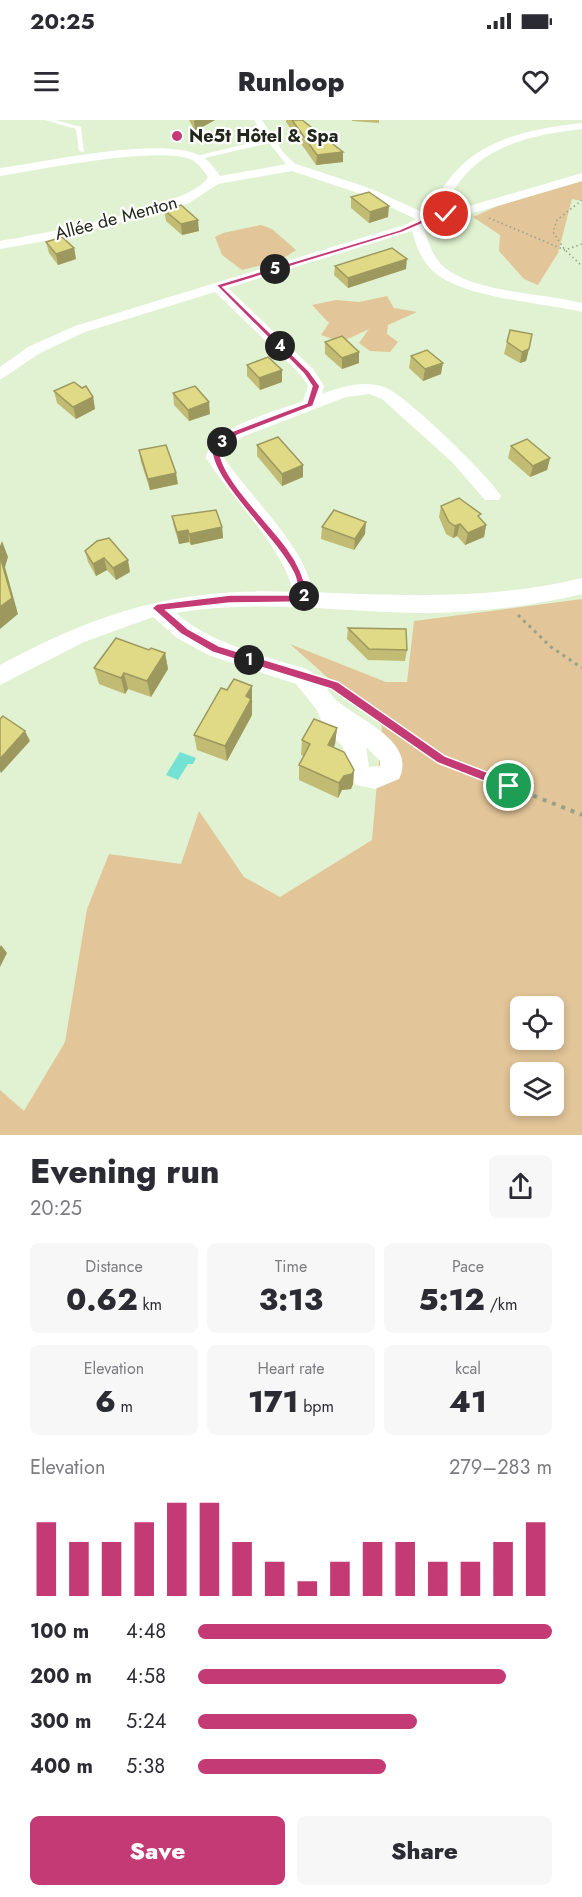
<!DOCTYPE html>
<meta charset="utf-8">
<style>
:root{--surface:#fff;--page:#f7f7f7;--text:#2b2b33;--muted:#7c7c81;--accent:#c33a75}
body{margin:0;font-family:Jost,sans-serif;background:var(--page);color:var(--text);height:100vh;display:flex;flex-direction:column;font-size:22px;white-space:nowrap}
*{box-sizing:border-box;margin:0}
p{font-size:20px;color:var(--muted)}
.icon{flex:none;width:33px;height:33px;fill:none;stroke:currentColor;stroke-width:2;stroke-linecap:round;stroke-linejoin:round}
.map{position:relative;height:1015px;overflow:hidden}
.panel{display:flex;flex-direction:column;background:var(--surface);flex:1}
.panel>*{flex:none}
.fabs{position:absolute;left:510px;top:876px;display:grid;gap:12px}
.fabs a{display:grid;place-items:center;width:54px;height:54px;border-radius:9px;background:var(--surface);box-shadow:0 3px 9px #0003;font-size:30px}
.pin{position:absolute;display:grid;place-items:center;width:51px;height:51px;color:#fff;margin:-26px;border:3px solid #fff;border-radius:50%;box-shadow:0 2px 6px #0007}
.km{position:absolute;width:30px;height:30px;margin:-15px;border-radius:50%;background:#222;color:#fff;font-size:16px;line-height:30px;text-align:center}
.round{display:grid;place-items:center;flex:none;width:63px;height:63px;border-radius:9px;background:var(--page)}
.headline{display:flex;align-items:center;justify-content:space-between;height:102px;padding:0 30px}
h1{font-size:33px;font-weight:800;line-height:45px}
.metrics{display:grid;grid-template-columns:repeat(3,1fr);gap:9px;height:102px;padding:6px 30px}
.metrics div{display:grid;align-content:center;border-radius:9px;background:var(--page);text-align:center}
.metrics b{font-size:30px;font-weight:800}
.metrics small{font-size:16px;font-weight:400}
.metrics p{font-size:16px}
.chart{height:168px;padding:12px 30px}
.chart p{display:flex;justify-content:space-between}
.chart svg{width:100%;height:108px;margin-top:6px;stroke:var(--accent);stroke-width:6}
.action{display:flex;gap:12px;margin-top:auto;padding:12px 30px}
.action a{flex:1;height:69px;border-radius:9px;background:var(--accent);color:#fff;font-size:24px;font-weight:800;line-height:69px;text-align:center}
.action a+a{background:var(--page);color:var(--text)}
ul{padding:0 30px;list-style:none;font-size:20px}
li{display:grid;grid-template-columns:96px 72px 1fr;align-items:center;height:45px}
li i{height:15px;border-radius:8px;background:var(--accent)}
.status{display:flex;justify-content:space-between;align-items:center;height:42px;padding:0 30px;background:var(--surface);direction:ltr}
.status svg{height:16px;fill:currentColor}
header{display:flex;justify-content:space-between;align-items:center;height:78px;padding:0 30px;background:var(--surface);font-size:27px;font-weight:800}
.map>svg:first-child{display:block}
.green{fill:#e2c598;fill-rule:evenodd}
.water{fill:#74e2d3}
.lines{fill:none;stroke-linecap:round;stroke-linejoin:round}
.path-far2{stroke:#95a289;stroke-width:1.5;stroke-dasharray:1.5 3;stroke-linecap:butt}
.path-far1{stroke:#95a289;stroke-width:3;stroke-dasharray:3 4.5;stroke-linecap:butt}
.path{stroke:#95a289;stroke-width:4;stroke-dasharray:4 6;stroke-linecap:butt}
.service{fill:#fff;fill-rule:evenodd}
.pedestrian{fill:#fff;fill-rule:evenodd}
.minor{fill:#fff;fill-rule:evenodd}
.wall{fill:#c1bb74}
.shaded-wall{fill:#9d995e}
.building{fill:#e0da87;stroke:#9d995e;stroke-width:1.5}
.route{fill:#c33a75;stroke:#fff;stroke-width:1.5}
.poi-dot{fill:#c33a75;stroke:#fff;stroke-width:2}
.labels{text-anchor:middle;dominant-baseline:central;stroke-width:4.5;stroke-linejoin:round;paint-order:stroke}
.far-poi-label{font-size:18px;font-weight:bold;fill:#20261a;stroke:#fff;text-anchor:start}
.far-street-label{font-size:18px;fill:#20261a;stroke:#fff}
</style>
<div class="status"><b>20:25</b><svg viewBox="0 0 49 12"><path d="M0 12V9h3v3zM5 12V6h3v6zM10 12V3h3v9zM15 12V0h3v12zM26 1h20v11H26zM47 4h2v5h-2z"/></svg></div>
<header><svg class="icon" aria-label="menu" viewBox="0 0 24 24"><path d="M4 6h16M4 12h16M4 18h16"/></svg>Runloop<svg class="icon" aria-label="heart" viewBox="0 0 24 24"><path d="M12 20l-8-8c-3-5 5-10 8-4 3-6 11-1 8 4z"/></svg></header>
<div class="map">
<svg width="582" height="1015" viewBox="0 0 582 1015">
<rect width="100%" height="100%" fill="#e0f2d1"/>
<!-- green -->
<g class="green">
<path d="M582,61V81L572,79L558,133L538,165L524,159L499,131L500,115L473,97L498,86Z"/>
<path d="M261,105L272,109L296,130L279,141L242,150L222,135L215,117L223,113Z"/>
<path d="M387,176L394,188L417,192L388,205L387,214L398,222L390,232L370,231L359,223L369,209L341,222L321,215L329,203L312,185L336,180L359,182Z"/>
<path d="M582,479V1015H0V970L24,991L65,922L87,789L109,734L181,744L199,691L244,757L280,777L372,720L382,606L290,524L386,562H407L414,501ZM520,886H554V920H520ZM520,952H554V986H520Z"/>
</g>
<!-- water -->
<path class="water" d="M180,632L196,638L193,644H188L178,660L166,655Z"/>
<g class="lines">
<!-- path-far2 -->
<g class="path-far2">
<path d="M582,80L557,100L553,112L565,130L582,146"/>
<path d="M489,98L565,130L582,124"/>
</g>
<!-- path-far1 -->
<g class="path-far1">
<path d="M518,495L551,527L582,548"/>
<path d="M340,570L442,639L490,658"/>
</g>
<!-- path -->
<path class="path" d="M487,657L582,695"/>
<!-- service -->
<path class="service" d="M45,0H55L81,7L84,32L79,31L76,9Z"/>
<!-- pedestrian -->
<path class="pedestrian" d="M254,0H262L283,32L296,45V49H290L269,23L196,40L192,37L266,19Z"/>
<!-- minor -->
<path class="minor" d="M582,3V9C540,14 495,22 466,54C456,65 449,78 441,89H459L582,53V61L460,97H434L423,106C428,120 432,137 444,147C477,174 541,172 582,183V192C543,183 463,178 434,152C422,142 416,126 412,111L228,168L313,249L324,266L322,274C342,267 363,260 384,267C405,274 488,355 501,376L499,380H485L452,342L382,279L369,274L346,277L242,317L225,331L224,338C252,379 303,424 313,472C407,476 490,480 582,458V474C528,487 474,493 419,493C338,492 257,479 176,493C206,519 242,529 279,541C289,544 301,546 310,551C321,557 328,573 337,581C361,601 417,622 399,659L375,669L356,665L345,650L343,627L324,608L317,590L296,564L208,535L177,518L153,497L84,522L0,565V545C100,491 178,467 293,472C285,430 230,376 206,338C210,307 277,291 303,281L308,266L301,255L215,172L85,212L40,233L0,260V247L28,227L75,206L407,104L416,99L364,75L292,51L218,64L189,83L68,117L0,129V121C36,115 194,86 208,57C204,51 199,44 192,40C160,25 40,50 0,56V48C45,42 162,15 201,36C209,40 215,49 220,56L293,43L372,69L424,93C437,79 445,62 458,49C490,16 538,8 582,3ZM366,627L380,641V646L369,647Z"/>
</g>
<!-- wall -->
<g class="wall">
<path d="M189,0H215L195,11Z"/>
<path d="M286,0H302L343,32V42L316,45L286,2Z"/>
<path d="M352,0H379V3L352,1Z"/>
<path d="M351,77L388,97L369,103L351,88Z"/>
<path d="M164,90L199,111L182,115L166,101Z"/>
<path d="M46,122L74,128L76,139L58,145L49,133Z"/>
<path d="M335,146L406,149L348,168L334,155Z"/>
<path d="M510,210L532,214L526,241L520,243L504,234Z"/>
<path d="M325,222L359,243L342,249L325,234Z"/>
<path d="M411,236L441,254L423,261L409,248Z"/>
<path d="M247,245L282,250V262L260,270L247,256Z"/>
<path d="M54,271L93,277L95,289L76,299L57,283Z"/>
<path d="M173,273L210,294L189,301L174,285Z"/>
<path d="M257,325L303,357L282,366L257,336Z"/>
<path d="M511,326L550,338L547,350L530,357L508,338Z"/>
<path d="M139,330L178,364L150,370L141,342Z"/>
<path d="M441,386L480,399L486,405L484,417L465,425L457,416L453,418L446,414L439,397Z"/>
<path d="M172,396L222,407L223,418L191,425L189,422L179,424L174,407Z"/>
<path d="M322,407L365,414L354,430L321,419Z"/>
<path d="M97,421L130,452L116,460L107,450L96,456L88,442L85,431Z"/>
<path d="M348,508L407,530L405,541L368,540L347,519Z"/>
<path d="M149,530L165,533L168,549L151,577L128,569L125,574L99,564L94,548Z"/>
<path d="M253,581L252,583V595L227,641L197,630L194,615Z"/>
<path d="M337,608L335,624L334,627L354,650L353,664L351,669L342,670L338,678L299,660V645L304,636L301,635L302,620Z"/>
</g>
<!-- shaded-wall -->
<g class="shaded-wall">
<path d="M196,0H215L195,11L194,1Z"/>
<path d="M343,32V42L316,45L317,35Z"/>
<path d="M389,86L388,97L369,103L370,92Z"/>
<path d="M198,100L199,111L182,115L181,104Z"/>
<path d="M74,128L76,139L58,145L56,134Z"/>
<path d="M407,139L406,149L348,168V158Z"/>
<path d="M529,229L526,241L520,243L522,232Z"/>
<path d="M359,232V243L342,249V238Z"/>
<path d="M443,243L441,254L423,261L425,249Z"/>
<path d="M282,250V262L260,270L259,258Z"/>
<path d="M93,277L95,289L76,299L73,287Z"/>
<path d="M209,282L210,294L189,301L188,290Z"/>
<path d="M550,338L547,350L530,357L533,346Z"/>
<path d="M303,345V357L282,366V354Z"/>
<path d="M176,353L178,364L150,370L148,359Z"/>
<path d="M366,402L365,414L354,430L355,419Z"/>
<path d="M460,404L457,416L453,418L455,406Z"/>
<path d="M486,405L484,417L465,425L468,413Z"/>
<path d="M222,407L223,418L191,425L189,414Z"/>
<path d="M188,410L189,422L179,424L177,412Z"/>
<path d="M2,421L8,437L5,447L18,494L0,509V426Z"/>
<path d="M104,438L107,450L96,456L93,444Z"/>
<path d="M128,440L130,452L116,460L113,448Z"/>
<path d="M165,533L168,549L151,577L147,561Z"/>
<path d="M124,553L128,569L125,574L121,558Z"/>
<path d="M252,566V595L227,641L225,626L246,576Z"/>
<path d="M337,608L335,624L328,640V625Z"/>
<path d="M25,611L30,621L1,653L0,651V639Z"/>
<path d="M354,650L353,664L351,669L342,670L338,678L339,663L344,656Z"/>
<path d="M1,825L7,833L0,847V827Z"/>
</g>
<!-- building -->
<g class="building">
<path d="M292,0H302L343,32L317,35Z"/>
<path d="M369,72L389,86L370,92L351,77Z"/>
<path d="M181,85L198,100L181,104L164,90Z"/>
<path d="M62,117L74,128L56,134L46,122Z"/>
<path d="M392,128L407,139L348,158L335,146Z"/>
<path d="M510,210L532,214L529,229L522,232L507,222Z"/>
<path d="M342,216L359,232L342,238L325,222Z"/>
<path d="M427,230L443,243L425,249L411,236Z"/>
<path d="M268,237L282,250L259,258L247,245Z"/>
<path d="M74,262L82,268L86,266L93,277L73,287L54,271Z"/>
<path d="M195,266L209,282L188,290L173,273Z"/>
<path d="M278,317L303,345L282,354L257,325Z"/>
<path d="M527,319L550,338L533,346L511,326Z"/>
<path d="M166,325L176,353L148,359L139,330Z"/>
<path d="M459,378L481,394L478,396L486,405L468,413L460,404L455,406L449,402L441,386Z"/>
<path d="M216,390L222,407L189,414L188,410L177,412L172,396Z"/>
<path d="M334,390L366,402L355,419L322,407Z"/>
<path d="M109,418L128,440L113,448L104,438L93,444L85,431L97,421Z"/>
<path d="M0,436L12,478L0,487Z"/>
<path d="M348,508L406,509L407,530L369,529Z"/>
<path d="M116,518L149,530L151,528L165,533L147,561L124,553L121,558L94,548Z"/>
<path d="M234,559L252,566L246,576L251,579L225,626L194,615L221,568L227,570Z"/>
<path d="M3,596L25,611L0,639V599Z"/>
<path d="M314,599L337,608L328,625L344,632L354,650L352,654L344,656L339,663L299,645L310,624L302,620Z"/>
</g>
<!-- route -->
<path class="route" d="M431,91L449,94L435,95L424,103L403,112L223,167L309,251L320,266L313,286L238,315L220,330C219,356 271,405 287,428C299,444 305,459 309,478L304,482L230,483L166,490L188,509L219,526L338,562L445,636L513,662V669L509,671L438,643L331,569L212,532L181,514L152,488L157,484L230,475H299C298,469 297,462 295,456C281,421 211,362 212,329L233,311L307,283L312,266L304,254L216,165L399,110L419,101Z"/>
<!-- markers -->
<circle class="poi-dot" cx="177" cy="16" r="6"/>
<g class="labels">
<!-- far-poi labels -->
<g class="far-poi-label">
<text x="189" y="16">Ne5t Hôtel &amp; Spa</text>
</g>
<!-- far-street labels -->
<g class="far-street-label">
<text transform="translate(116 98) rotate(-15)">Allée de Menton</text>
</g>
</g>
</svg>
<div class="fabs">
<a><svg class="icon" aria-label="locate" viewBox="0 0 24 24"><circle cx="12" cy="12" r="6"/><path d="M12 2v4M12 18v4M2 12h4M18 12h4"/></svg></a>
<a><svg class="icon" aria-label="layers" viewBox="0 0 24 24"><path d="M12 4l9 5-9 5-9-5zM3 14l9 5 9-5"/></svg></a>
</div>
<div class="pin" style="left:509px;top:666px;background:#1e9e55"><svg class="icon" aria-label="arrive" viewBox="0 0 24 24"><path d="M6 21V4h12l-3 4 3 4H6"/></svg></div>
<div class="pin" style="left:446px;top:94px;background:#d93025"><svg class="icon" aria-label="check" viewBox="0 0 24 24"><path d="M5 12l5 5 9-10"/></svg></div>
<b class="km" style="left:249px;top:540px">1</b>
<b class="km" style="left:304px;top:476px">2</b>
<b class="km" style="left:222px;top:322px">3</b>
<b class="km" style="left:280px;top:226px">4</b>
<b class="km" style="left:275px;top:149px">5</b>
</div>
<section class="panel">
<div class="headline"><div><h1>Evening run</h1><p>20:25</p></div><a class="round"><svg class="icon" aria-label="share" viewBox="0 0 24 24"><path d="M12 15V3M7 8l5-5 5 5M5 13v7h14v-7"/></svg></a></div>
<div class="metrics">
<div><p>Distance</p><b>0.62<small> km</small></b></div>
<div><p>Time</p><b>3:13</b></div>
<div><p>Pace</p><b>5:12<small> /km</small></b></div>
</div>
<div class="metrics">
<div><p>Elevation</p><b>6<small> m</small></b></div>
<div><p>Heart rate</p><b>171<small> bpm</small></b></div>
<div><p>kcal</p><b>41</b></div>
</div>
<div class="chart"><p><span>Elevation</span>279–283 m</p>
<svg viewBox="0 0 160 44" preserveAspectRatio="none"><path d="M5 44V14M15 44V22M25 44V22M35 44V14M45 44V6M55 44V6M65 44V22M75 44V30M85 44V38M95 44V30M105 44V22M115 44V22M125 44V30M135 44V30M145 44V22M155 44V14"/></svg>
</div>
<ul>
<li><b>100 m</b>4:48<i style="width:100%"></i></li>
<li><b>200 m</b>4:58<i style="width:87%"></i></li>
<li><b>300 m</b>5:24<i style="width:62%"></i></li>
<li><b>400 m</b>5:38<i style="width:53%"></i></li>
</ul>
<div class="action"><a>Save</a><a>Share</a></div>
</section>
